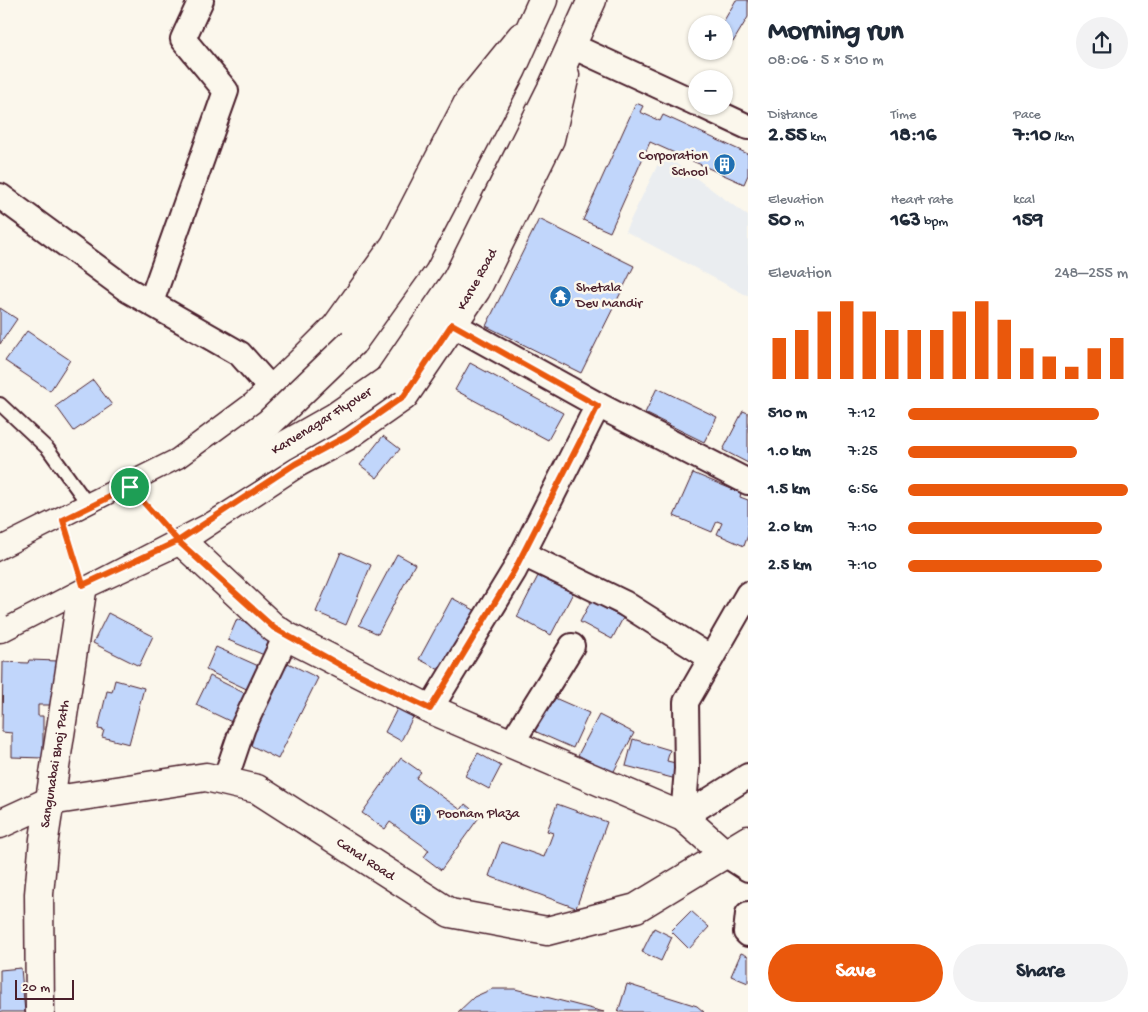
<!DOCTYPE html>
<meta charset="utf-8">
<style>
:root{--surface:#fff;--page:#f2f2f3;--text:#1f2937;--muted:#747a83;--accent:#ea580c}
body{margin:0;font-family:"Gochi Hand",sans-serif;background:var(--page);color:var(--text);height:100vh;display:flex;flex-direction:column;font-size:19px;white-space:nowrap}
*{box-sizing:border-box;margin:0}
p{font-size:16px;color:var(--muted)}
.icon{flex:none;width:28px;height:28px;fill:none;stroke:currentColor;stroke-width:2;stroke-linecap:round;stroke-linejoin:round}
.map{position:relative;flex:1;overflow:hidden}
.panel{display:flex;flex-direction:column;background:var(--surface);width:400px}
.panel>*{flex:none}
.controls{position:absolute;left:688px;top:15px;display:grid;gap:10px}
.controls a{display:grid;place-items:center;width:45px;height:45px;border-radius:50%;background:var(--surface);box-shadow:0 1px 4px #0004;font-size:25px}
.scale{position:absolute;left:15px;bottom:12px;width:59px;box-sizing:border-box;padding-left:5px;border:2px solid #4a1f2b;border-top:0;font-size:14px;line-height:18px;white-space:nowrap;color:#4a1f2b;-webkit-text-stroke:4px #fbf7ec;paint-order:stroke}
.pin{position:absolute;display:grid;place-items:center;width:42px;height:42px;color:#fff;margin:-21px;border:2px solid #fff;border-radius:50%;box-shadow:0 1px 5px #0007}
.round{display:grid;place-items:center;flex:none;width:52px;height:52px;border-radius:26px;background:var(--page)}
.overview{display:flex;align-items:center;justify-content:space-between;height:85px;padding:0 20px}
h1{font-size:28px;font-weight:700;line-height:38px}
.stats{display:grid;grid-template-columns:repeat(3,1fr);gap:8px;height:85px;padding:5px 20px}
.stats div{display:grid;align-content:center}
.stats b{font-size:21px;font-weight:700}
.stats small{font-size:14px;font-weight:400}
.stats p{font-size:14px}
.chart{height:140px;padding:10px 20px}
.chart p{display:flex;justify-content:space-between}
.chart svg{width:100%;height:90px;margin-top:5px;stroke:var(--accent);stroke-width:6}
.action{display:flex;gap:10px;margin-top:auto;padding:10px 20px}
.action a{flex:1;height:58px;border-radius:30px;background:var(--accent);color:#fff;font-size:20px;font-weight:700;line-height:58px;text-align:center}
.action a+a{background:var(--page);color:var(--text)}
ul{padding:0 20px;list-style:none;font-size:16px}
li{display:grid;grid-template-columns:80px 60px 1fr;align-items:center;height:38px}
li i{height:12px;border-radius:6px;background:var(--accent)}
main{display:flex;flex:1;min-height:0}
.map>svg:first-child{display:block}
.built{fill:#eaedf0}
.building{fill:#c1d6fb;stroke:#4a1f2b}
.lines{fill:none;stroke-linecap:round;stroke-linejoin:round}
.service-casing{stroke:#4a1f2b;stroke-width:16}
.minor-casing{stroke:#4a1f2b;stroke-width:28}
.tertiary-casing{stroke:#4a1f2b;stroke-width:31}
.primary-casing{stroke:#4a1f2b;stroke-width:31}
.service{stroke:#fbf7ec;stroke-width:12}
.minor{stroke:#fbf7ec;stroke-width:24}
.tertiary{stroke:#fbf7ec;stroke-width:28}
.primary{stroke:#fbf7ec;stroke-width:28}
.primary-bridge-casing{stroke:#4a1f2b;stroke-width:31;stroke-linecap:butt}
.primary-bridge{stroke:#fbf7ec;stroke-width:28}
.route-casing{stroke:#fff;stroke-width:10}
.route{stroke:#ea580c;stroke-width:6}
.labels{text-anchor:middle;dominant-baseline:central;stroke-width:5;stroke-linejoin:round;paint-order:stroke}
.poi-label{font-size:14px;fill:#4a1f2b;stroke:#fbf7ec;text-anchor:start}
.street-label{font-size:14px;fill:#4a1f2b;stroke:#fbf7ec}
</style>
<main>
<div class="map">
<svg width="748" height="1012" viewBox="0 0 748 1012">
<rect width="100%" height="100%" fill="#fbf7ec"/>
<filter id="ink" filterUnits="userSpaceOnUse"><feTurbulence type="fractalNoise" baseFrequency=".02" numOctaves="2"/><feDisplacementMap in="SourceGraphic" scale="10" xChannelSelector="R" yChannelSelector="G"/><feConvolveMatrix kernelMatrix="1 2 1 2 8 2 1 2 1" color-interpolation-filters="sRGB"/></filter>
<g filter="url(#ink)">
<!-- built -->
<path class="built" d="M663,154L748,216V296L625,231Z"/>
<!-- building -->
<g class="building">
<path d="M736,0H748V17L733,42L724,37V24H722Z"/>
<path d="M636,103L643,106L640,112L660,121L663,115L748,154V175L744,184L650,142L610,232L583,220Z"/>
<path d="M539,219L634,266L581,373L486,326Z"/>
<path d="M0,308L17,319L0,344Z"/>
<path d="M27,331L70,360L50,391L5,361Z"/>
<path d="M470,363L563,413L548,440L455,390Z"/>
<path d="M93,380L112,405L74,431L56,406Z"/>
<path d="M657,388L717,417L704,442L645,413Z"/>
<path d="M743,411L748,413V463L723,450Z"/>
<path d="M383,436L400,449L377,478L360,465Z"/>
<path d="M693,473L741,493L740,497L748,500V535L744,546L717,534L722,523L717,521L712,532L674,516Z"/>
<path d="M341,552L371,565L346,625L316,612Z"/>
<path d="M397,554L415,564L378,634L359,625Z"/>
<path d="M538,576L573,593L551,635L517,617Z"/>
<path d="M452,598L478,612L445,673L419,659Z"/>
<path d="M591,601L623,618L612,639L580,622Z"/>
<path d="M108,613L153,636L139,666L93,643Z"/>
<path d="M237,619L278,636L269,657L228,640Z"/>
<path d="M216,647L263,668L253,692L206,670Z"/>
<path d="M280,659L318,678L278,759L240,740Z"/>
<path d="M29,660L58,661L56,705H38V716H43V758L12,757V733L2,732L3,662L28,663Z"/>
<path d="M210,676L252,697L238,725L196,705Z"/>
<path d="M115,680L144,688L129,744L102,737L104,730L98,729L107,691L112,692Z"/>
<path d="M548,695L589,713L573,748L532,730Z"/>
<path d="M398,707L414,715L401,741L385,732Z"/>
<path d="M599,715L634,733L613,773L578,755Z"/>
<path d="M633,739L670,750L667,761L684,765L680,780L626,766Z"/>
<path d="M478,753L501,766L489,789L465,776Z"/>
<path d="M401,758L421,772L416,778L461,810L465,804L480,816L441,870L424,857L429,850L390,822L385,829L362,813Z"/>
<path d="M557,804L607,822L576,908L489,876L501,842L544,857L553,833L547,831Z"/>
<path d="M691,911L709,927L689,949L671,931Z"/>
<path d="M654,928L672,937L661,961L642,952Z"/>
<path d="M741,953L748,956V983L731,976Z"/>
<path d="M21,968L25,1012H0V970Z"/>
<path d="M627,984L697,1006L704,1012H618Z"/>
<path d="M492,989H515L604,1012H458L474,997Z"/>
</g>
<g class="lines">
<defs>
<path id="service" d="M0,404L48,449L90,507"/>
<g id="minor">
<path d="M572,46L696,103"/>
<path d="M703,106L748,127"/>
<path d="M0,196L128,290L240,354L272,390"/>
<path d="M151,302L226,91L183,39L201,0"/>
<path d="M452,324L598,405L748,482"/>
<path d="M523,554L624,603L711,658"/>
<path d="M430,709L514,571L598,405"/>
<path d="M511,744L572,646"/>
<path d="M225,780L243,727L286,636"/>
<path d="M683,817L687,769L686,702L748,594"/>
<path d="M683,817L748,776"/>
<path d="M725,854L748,869"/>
<path d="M748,914L746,932L748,934"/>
</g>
<g id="tertiary">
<path d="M167,528L274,628L286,636L430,709L683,817L725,854"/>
<path d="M0,552L180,462L255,406L299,364L336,327L395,245L469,101L521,37"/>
<path d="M0,628L83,585L178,541L295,464L347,436L404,396L476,290L550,139L565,75"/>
<path d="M0,824L50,801L206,777L257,789L450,913L547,931L636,908L748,840"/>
<path d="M40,1012L39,894L44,839L83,585L79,572"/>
</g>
<g id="primary">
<path d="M353,342L414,257L512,69L543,0"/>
<path d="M388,380L457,279L553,86L592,0"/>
</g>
</defs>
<!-- service casing -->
<use href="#service" class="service-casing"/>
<!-- minor casing -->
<use href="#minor" class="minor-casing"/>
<!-- tertiary casing -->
<use href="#tertiary" class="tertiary-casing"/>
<!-- primary casing -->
<use href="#primary" class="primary-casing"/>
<!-- service -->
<use href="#service" class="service"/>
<!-- minor -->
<use href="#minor" class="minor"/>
<!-- tertiary -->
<use href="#tertiary" class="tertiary"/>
<!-- primary -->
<use href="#primary" class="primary"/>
<defs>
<g id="primary-bridge">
<path d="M0,577L191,480L269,423L353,342"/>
<path d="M0,603L201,499L284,446L335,417L388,380"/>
</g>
</defs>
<!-- primary-bridge casing -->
<use href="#primary-bridge" class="primary-bridge-casing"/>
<!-- primary-bridge -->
<use href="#primary-bridge" class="primary-bridge"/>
</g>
</g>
<g class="lines" filter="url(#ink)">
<defs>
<path id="route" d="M130,487L63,520L83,585L178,541L274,628L342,666L430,709L514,571L598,406L452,324L404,396L347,436L295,464L178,541L130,487"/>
</defs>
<!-- route casing -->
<use href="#route" class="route-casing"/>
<!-- route -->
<use href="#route" class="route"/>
</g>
<!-- icons -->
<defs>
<symbol id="building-disc" viewBox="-11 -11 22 22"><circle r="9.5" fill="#1f6fb2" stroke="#fbf7ec"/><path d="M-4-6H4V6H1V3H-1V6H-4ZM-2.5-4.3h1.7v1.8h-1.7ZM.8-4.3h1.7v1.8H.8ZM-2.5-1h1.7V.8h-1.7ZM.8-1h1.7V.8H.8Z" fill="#fff"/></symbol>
<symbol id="temple-disc" viewBox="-11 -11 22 22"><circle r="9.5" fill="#1f6fb2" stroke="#fbf7ec"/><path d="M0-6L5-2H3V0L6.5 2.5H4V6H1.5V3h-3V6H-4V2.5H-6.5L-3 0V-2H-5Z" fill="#fff"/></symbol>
</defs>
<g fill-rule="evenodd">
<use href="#building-disc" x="712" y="152" width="25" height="25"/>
<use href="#temple-disc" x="548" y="284" width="25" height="25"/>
<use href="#building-disc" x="408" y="802" width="25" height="25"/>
</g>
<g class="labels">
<!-- poi labels -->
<g class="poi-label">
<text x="708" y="156" text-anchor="end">Corporation<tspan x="708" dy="16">School</tspan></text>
<text x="576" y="288">Shetala<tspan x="576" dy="16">Dev Mandir</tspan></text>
<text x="437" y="814">Poonam Plaza</text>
</g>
<!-- street labels -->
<g class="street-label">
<text transform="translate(478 280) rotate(-61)">Karve Road</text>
<text transform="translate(322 422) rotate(-32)">Karvenagar Flyover</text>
<text transform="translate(56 764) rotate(-81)">Sangunabai Bhoj Path</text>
<text transform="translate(365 860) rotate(33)">Canal Road</text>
</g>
</g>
</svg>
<div class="controls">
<a>+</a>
<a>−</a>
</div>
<div class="scale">20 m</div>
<div class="pin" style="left:130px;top:487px;background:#1e9e55"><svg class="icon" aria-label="arrive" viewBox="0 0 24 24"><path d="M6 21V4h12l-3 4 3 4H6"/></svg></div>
</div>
<section class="panel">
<div class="overview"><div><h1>Morning run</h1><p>08:06 · 5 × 510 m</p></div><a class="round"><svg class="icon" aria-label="share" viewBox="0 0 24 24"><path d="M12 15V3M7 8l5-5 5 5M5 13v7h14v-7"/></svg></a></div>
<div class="stats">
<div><p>Distance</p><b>2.55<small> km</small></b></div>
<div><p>Time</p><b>18:16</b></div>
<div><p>Pace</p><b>7:10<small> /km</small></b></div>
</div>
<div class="stats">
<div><p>Elevation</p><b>50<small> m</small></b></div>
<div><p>Heart rate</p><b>163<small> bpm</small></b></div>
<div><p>kcal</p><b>159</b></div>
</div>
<div class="chart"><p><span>Elevation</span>248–255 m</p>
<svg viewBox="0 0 160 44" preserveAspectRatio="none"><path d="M5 44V24M15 44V20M25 44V11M35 44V6M45 44V11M55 44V20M65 44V20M75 44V20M85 44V11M95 44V6M105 44V15M115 44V29M125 44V33M135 44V38M145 44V29M155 44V24"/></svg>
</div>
<ul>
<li><b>510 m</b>7:12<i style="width:87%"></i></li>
<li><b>1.0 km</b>7:25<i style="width:77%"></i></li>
<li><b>1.5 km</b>6:56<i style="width:100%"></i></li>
<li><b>2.0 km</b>7:10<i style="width:88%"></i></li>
<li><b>2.5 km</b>7:10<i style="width:88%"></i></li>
</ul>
<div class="action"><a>Save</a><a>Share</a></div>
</section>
</main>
